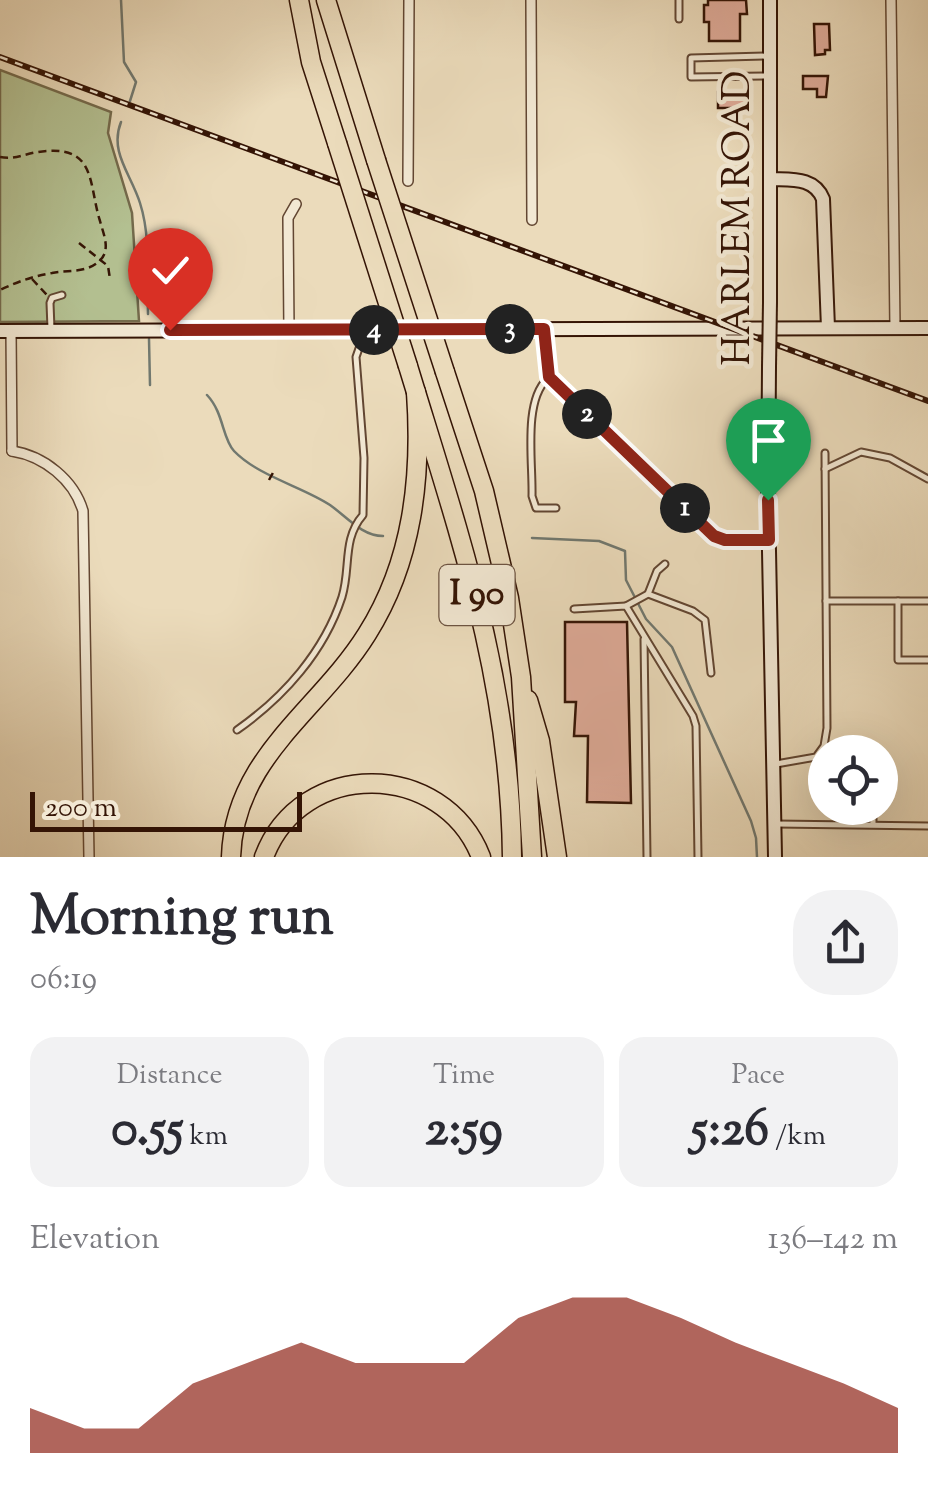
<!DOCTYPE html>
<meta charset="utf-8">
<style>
:root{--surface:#fff;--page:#f2f2f3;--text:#2b2b33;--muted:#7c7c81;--accent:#8f2418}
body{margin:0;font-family:"Sorts Mill Goudy",serif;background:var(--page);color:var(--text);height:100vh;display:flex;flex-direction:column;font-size:38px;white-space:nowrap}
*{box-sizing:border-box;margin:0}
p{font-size:32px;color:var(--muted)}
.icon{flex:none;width:55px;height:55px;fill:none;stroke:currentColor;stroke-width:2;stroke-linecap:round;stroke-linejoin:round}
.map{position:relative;height:857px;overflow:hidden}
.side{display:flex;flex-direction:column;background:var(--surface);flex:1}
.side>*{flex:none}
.fabs{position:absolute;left:808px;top:735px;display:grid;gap:20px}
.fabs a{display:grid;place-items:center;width:90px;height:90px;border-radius:50%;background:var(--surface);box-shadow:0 10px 40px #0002;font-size:50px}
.scale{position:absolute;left:30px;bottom:25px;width:272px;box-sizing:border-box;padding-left:10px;border:5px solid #341405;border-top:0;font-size:28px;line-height:35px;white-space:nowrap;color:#341405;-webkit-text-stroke:8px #f2e8d3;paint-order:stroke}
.pin{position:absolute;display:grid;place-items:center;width:85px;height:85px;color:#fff;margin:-102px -42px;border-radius:50% 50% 50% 0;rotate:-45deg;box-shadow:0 0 10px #0007}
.pin .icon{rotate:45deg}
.km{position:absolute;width:50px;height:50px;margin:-25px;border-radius:50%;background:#222;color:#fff;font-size:28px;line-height:50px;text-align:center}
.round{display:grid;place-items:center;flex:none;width:105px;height:105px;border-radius:40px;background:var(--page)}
.summary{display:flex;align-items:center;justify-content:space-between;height:170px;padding:0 30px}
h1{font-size:55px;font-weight:800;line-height:75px}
.figures{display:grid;grid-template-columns:repeat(3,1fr);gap:15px;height:170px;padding:10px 30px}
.figures div{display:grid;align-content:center;border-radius:25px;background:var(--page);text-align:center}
.figures b{font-size:50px;font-weight:800}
.figures small{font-size:28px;font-weight:400}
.figures p{font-size:28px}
.chart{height:280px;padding:20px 30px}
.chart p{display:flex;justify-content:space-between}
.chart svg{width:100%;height:180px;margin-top:10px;fill:var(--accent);opacity:.7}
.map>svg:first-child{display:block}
.green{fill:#b4c192;stroke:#746a4c;stroke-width:2.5}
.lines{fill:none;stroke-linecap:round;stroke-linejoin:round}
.stream{stroke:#71786f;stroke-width:2.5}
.building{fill:#dfab99;stroke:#341405;stroke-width:2.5}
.lane-casing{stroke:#624632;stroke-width:9}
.street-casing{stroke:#624632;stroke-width:12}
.secondary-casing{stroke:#341405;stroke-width:16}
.highway-casing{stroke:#341405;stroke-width:21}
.path{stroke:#341405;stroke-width:2.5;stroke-dasharray:8 5;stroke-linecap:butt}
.lane{stroke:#f2e8d3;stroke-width:5}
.street{stroke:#f2e8d3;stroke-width:9}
.secondary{stroke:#f2e8d3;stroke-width:12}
.highway{stroke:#ebdbbb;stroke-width:18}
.rail-casing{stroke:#341405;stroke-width:6}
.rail{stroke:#f2e8d3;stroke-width:2.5;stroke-dasharray:8;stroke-linecap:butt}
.secondary-bridge-casing{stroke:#341405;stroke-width:16;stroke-linecap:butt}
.highway-bridge-casing{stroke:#341405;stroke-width:21;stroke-linecap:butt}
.secondary-bridge{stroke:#f2e8d3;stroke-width:12}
.highway-bridge{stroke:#ebdbbb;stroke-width:18}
.route-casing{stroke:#fff;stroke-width:20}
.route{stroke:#8f2418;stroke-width:12}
.labels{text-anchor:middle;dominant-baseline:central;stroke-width:9;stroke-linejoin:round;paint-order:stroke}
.shield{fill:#f2e8d3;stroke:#6d5443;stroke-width:2.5}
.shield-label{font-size:35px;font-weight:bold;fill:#341405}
.street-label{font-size:38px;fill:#341405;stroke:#f2e8d3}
</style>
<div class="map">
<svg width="928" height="857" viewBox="0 0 928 857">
<rect width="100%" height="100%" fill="#ebdbbb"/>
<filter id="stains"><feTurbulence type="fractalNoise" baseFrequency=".002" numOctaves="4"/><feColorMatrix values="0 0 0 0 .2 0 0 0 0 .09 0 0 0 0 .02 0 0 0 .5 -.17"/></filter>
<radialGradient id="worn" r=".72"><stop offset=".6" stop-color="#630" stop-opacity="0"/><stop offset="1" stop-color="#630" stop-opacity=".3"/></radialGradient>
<!-- green -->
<path class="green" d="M0,70L111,112L108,133L132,213L139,321L0,322Z"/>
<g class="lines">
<!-- stream -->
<g class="stream">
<path d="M121,0L124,62L136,82L130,101"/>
<path d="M121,122C109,152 131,174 140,203C151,237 147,278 148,314"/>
<path d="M149,339L150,385"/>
<path d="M207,395C224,413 222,438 234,451C258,476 303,487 330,505C347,517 362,536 383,536"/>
<path d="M532,538L599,541L625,551L626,580L646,619L672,647L751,821L756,838L757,857"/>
</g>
</g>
<!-- building -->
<g class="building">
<path d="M708,0H746L747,14H740V41H709V22H704V5H708Z"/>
<path d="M814,24H829L830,50H825V54L815,55Z"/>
<path d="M803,76H828L826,97H817V89H803Z"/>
<path d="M718,92H737V97H748V108H718Z"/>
<path d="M565,622H627L631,803L587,802L588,736H574L576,702H565Z"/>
</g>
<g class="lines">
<defs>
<g id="lane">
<path d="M679,19V0"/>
<path d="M767,56L691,58V77L769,76"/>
<path d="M51,329L50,303L52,298L62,295"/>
<path d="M547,379C523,402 533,463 532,496L536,508H556"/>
<path d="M825,469L861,452L890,458L928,479"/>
<path d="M648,594L657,571L665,564"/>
<path d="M826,601H928"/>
<path d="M898,601V660H928"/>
<path d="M626,606L648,594L693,611L705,620L711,673"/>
<path d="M574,609L626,606L693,716L696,726L698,857"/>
<path d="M644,639L647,857"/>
<path d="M237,730C284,697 324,652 342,597C351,568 342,539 363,515L364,458L356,357L364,334"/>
<path d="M776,764L816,757L824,746L827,728L825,453"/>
<path d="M873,808V824"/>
<path d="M777,824L928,826"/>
</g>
<g id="street">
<path d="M531,0L532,220"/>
<path d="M891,0L895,328"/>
<path d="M408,181L409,0"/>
<path d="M289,330L288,218L296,204"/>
<path d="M11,331L12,451"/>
<path d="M12,451C44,456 74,480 83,511L89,857"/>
</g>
<g id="secondary">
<path d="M771,179C792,180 814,177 823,199L828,328"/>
<path d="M770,302V0"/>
<path d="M545,329L549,377L714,536L725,541L769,540"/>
<path d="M0,331L928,328"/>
<path d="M769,367L768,500L775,857"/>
</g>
<g id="highway">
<path d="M299,0L311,62L337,143"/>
<path d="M326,0L376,160"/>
<path d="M408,366C459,534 510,678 512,857"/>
<path d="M445,372L484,491L509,598L521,677L532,857"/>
<path d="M528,700L540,741L557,857"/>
<path d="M231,857C234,757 319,711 367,634C413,561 422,477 416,392"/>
<path d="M264,857C301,758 443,760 481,857"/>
</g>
</defs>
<!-- lane casing -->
<use href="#lane" class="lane-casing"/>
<!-- street casing -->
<use href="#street" class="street-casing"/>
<!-- secondary casing -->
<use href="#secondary" class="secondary-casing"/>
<!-- highway casing -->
<use href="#highway" class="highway-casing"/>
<!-- path -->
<g class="path">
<path d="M0,157C14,160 24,154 38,152C97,143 88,183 100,221C104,236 112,252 97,263C84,273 67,270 52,273C33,276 17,282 0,290"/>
<path d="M79,243L108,266L110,279"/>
<path d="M32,279L47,295"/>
<path d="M269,480L275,469"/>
</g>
<!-- lane -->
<use href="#lane" class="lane"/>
<!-- street -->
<use href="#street" class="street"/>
<!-- secondary -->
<use href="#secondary" class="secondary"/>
<!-- highway -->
<use href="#highway" class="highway"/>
<defs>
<path id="rail" d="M0,57L928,401"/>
</defs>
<!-- rail casing -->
<use href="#rail" class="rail-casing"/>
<!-- rail -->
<use href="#rail" class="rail"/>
<defs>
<path id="secondary-bridge" d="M769,367L770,302"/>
<g id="highway-bridge">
<path d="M337,143L408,366"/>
<path d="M376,160L445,372"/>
</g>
</defs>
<!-- secondary-bridge casing -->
<use href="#secondary-bridge" class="secondary-bridge-casing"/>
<!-- highway-bridge casing -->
<use href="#highway-bridge" class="highway-bridge-casing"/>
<!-- secondary-bridge -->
<use href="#secondary-bridge" class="secondary-bridge"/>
<!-- highway-bridge -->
<use href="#highway-bridge" class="highway-bridge"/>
</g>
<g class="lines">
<defs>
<path id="route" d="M170,330L544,329L549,377L714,536L725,540H769L768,500"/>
</defs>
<!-- route casing -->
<use href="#route" class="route-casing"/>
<!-- route -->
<use href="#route" class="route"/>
</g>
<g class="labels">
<!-- shield labels -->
<rect class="shield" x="439.5" y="565" width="75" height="60" rx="8"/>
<g class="shield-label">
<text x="477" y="595">I 90</text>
</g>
<!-- street labels -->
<g class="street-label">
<text transform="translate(740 218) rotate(-90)">HARLEM ROAD</text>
</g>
</g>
<rect width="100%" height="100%" filter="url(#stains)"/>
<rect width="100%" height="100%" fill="url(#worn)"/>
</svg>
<div class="fabs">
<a><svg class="icon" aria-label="locate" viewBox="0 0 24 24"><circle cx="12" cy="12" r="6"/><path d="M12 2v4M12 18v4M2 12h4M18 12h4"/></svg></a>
</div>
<div class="scale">200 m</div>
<div class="pin" style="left:768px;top:500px;background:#1e9e55"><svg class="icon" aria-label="arrive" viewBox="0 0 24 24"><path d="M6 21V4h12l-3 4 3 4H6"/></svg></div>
<div class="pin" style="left:170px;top:330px;background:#d93025"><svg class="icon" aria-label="check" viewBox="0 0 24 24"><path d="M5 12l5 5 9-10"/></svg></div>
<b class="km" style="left:685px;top:508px">1</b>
<b class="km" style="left:587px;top:414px">2</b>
<b class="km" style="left:510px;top:329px">3</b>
<b class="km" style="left:374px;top:330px">4</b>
</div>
<section class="side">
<div class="summary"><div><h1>Morning run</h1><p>06:19</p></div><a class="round"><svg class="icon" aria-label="share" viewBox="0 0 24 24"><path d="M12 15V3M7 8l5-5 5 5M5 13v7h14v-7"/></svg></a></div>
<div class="figures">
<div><p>Distance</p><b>0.55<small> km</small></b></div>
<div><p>Time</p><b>2:59</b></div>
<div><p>Pace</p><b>5:26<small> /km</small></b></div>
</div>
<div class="chart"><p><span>Elevation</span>136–142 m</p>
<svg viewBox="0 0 160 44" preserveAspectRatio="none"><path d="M0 44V33L10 38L20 38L30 27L40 22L50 17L60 22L70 22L80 22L90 11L100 6L110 6L120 11L130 17L140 22L150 27L160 33V44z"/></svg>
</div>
</section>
